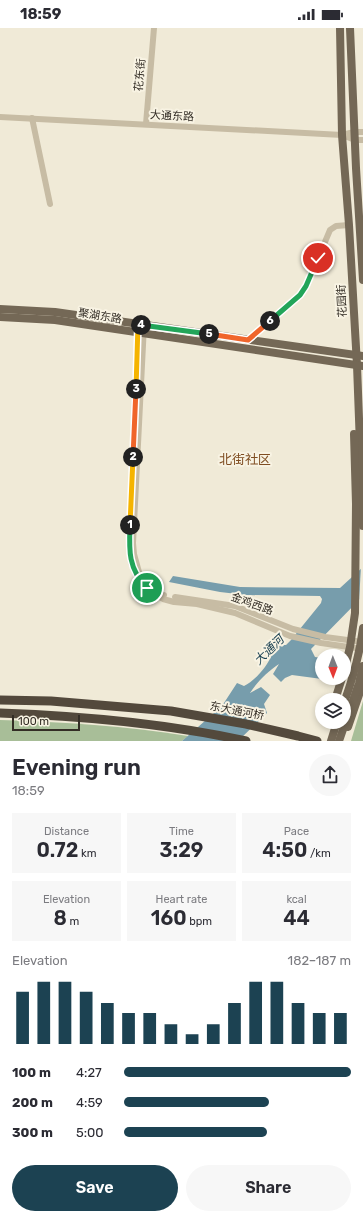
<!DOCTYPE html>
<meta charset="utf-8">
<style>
:root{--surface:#fff;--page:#f7f7f7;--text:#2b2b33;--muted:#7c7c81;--accent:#1c4252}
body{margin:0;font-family:Rubik,"Noto Sans SC",sans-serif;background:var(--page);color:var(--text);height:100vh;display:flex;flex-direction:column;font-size:15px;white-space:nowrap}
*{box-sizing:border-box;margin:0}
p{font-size:13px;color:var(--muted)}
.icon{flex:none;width:22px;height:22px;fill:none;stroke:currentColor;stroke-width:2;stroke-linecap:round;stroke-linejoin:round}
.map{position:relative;height:713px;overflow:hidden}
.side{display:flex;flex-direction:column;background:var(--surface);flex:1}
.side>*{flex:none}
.needle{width:26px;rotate:179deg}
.tools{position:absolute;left:315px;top:621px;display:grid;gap:8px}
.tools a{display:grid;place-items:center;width:36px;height:36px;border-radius:50%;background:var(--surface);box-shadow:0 2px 6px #0003;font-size:20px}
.scale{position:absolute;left:12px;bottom:10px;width:68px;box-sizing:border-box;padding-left:4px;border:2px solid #332d25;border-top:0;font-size:11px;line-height:14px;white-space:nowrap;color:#332d25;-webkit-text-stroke:3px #f8f3e3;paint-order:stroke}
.pin{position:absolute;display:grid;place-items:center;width:34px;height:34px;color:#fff;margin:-17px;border:2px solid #fff;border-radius:50%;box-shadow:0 1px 4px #0007}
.km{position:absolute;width:20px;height:20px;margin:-10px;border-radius:50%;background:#222;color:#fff;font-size:11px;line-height:20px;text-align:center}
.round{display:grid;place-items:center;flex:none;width:42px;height:42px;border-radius:21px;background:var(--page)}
.summary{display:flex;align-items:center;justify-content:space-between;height:68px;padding:0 12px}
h1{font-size:22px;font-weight:600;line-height:30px}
.stats{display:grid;grid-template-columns:repeat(3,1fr);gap:6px;height:68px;padding:4px 12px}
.stats div{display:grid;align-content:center;border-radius:0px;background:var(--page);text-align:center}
.stats b{font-size:20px;font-weight:600}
.stats small{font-size:11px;font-weight:400}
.stats p{font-size:11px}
.chart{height:112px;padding:8px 12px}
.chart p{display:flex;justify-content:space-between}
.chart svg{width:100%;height:72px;margin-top:4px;stroke:var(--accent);stroke-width:6}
.action{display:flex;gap:8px;margin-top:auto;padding:8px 12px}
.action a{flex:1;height:46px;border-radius:24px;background:var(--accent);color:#fff;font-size:16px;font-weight:600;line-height:46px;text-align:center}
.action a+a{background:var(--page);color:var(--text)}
ul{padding:0 12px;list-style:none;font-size:13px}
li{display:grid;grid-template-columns:64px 48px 1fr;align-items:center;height:30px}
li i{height:10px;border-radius:5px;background:var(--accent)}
.status{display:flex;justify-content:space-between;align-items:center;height:28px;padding:0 20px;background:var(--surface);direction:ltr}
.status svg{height:11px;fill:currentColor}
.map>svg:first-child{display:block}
.green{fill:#a8be98}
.water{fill:#779dac}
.pier{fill:#f0ead7}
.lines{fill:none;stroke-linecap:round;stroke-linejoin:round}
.minor{stroke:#c7bca4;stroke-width:6}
.major{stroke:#746856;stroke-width:8}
.highway{stroke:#53493c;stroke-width:9}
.major-bridge{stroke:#746856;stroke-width:8}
.split-1-casing{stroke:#fff;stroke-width:8}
.split-2-casing{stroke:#fff;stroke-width:8}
.split-3-casing{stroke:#fff;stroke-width:8}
.split-4-casing{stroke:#fff;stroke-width:8}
.split-5-casing{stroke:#fff;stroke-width:8}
.split-6-casing{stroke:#fff;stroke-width:8}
.split-7-casing{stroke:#fff;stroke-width:8}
.split-1{stroke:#22a559;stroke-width:5}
.split-2{stroke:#f5b400;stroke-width:5}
.split-3{stroke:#f0652b;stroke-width:5}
.split-4{stroke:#f5b400;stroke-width:5}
.split-5{stroke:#22a559;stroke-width:5}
.split-6{stroke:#f0652b;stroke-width:5}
.split-7{stroke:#22a559;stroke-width:5}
.labels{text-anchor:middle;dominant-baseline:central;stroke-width:4;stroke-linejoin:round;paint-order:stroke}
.street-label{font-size:11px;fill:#332d25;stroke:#f8f3e3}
.water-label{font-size:12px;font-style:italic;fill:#1c4252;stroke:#f8f3e3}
.quarter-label{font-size:13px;fill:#7f4d21;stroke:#f8f3e3}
</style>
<div class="status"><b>18:59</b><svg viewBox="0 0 49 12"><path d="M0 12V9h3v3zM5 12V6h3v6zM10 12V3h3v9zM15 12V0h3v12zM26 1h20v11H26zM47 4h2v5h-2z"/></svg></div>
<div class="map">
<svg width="363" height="713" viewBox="0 0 363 713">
<rect width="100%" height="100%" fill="#f0ead7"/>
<!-- green -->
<g class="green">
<path d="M363,673V713H351Z"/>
<path d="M0,692C63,694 126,698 188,708L182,713H0Z"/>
</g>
<!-- water -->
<path class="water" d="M363,539V568L311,621L315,629L322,630V650H325L322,651L292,647L285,650L281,654L273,646L279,636C267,644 258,653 250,665L261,659L270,667L264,676L267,685L238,713H182L222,678L237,655L244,658C256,652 267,638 272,627L270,622L280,617H286L291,612L321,575L322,571L320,568L246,567L220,564L169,554L173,548L240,559L340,560Z"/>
<!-- pier -->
<path class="pier" d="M363,537V570L359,574L361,538Z"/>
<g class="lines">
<!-- minor -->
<g class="minor">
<path d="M0,89L342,107L354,104H363"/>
<path d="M32,90L50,176"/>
<path d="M146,96L154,0"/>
<path d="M342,107L355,112H363"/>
<path d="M138,296L129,515L131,535L135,545L142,555L147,560L154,566L163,571L174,574L197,576L235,585L290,608L321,615L363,621"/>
<path d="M248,312L300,267L306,259L330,202L336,198L349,197"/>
<path d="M139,544L134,526L133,515L144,297"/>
<path d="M147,555L161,566L164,567"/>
<path d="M175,569L235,578L293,601L325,609L363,614"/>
</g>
<!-- major -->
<g class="major">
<path d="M340,0L342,107L349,197L357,337L363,498"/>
<path d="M350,0L356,140L363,252"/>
<path d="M0,281L55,284L363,328"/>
<path d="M0,289L55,292L363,338"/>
<path d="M344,644L350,619L355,585L356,476L354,406"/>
<path d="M335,672L342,650"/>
<path d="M333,694L348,699L363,655"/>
</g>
<!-- highway -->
<g class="highway">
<path d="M0,672L51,673L171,683L246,696L298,708L317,713"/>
<path d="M0,685C83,688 165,695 246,713"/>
</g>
<!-- major-bridge -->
<g class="major-bridge">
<path d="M344,675C353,650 360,625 363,600"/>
<path d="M331,713L337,694"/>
<path d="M339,713L359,655L363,638"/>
</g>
</g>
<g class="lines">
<defs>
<path id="split-1" d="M130,497C129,522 128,541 147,560"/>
<path id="split-2" d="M130,497L133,429"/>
<path id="split-3" d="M133,429L136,361"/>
<path id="split-4" d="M136,361L138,296L141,297"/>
<path id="split-5" d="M141,297L209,306"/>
<path id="split-6" d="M209,306L248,312L270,293"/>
<path id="split-7" d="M270,293L300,267L306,258L318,230"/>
</defs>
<!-- split-1 casing -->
<use href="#split-1" class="split-1-casing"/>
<!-- split-2 casing -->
<use href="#split-2" class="split-2-casing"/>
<!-- split-3 casing -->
<use href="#split-3" class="split-3-casing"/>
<!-- split-4 casing -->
<use href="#split-4" class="split-4-casing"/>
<!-- split-5 casing -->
<use href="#split-5" class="split-5-casing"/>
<!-- split-6 casing -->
<use href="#split-6" class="split-6-casing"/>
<!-- split-7 casing -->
<use href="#split-7" class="split-7-casing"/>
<!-- split-1 -->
<use href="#split-1" class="split-1"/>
<!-- split-2 -->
<use href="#split-2" class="split-2"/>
<!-- split-3 -->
<use href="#split-3" class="split-3"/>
<!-- split-4 -->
<use href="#split-4" class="split-4"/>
<!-- split-5 -->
<use href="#split-5" class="split-5"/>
<!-- split-6 -->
<use href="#split-6" class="split-6"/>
<!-- split-7 -->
<use href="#split-7" class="split-7"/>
</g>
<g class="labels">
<!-- street labels -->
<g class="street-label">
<text transform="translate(140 47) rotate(-85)">花东街</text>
<text transform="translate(172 88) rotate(3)">大通东路</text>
<text transform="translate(342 273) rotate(-93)">花园街</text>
<text transform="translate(100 288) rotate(9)">聚湖东路</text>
<text transform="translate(252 576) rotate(20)">金鸡西路</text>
<text transform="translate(237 683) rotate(11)">东大通河桥</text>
</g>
<!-- water labels -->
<g class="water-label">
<text transform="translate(269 622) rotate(-44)">大通河</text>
</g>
<!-- quarter labels -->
<g class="quarter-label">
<text x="245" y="431">北街社区</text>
</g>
</g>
</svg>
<div class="tools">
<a><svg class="needle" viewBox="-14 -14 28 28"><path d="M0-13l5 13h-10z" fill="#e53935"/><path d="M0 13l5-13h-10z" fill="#7c7c81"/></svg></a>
<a><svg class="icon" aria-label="layers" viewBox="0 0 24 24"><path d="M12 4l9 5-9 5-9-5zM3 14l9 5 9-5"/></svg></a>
</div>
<div class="scale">100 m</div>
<div class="pin" style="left:147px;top:560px;background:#1e9e55"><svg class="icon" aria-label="arrive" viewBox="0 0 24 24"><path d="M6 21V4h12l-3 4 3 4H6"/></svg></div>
<div class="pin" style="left:318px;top:230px;background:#d93025"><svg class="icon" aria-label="check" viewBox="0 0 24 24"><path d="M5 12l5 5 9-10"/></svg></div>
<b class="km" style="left:130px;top:497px">1</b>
<b class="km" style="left:133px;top:429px">2</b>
<b class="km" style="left:136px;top:361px">3</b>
<b class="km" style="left:141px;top:297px">4</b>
<b class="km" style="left:209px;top:306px">5</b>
<b class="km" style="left:270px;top:293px">6</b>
</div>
<section class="side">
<div class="summary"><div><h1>Evening run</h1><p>18:59</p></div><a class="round"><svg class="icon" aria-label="share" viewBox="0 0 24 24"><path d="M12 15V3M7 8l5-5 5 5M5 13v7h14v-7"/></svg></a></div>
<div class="stats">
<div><p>Distance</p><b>0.72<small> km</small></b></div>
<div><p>Time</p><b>3:29</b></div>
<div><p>Pace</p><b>4:50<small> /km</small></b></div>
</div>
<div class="stats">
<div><p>Elevation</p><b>8<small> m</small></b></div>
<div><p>Heart rate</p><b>160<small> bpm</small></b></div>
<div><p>kcal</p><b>44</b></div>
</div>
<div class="chart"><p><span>Elevation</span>182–187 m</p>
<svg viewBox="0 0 160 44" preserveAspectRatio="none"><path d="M5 44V12M15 44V6M25 44V6M35 44V12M45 44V19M55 44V25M65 44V25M75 44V32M85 44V38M95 44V32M105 44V19M115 44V6M125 44V6M135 44V19M145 44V25M155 44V25"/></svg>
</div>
<ul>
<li><b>100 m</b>4:27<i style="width:100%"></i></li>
<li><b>200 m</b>4:59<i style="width:64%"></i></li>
<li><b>300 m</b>5:00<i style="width:63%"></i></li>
</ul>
<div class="action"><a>Save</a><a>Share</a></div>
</section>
